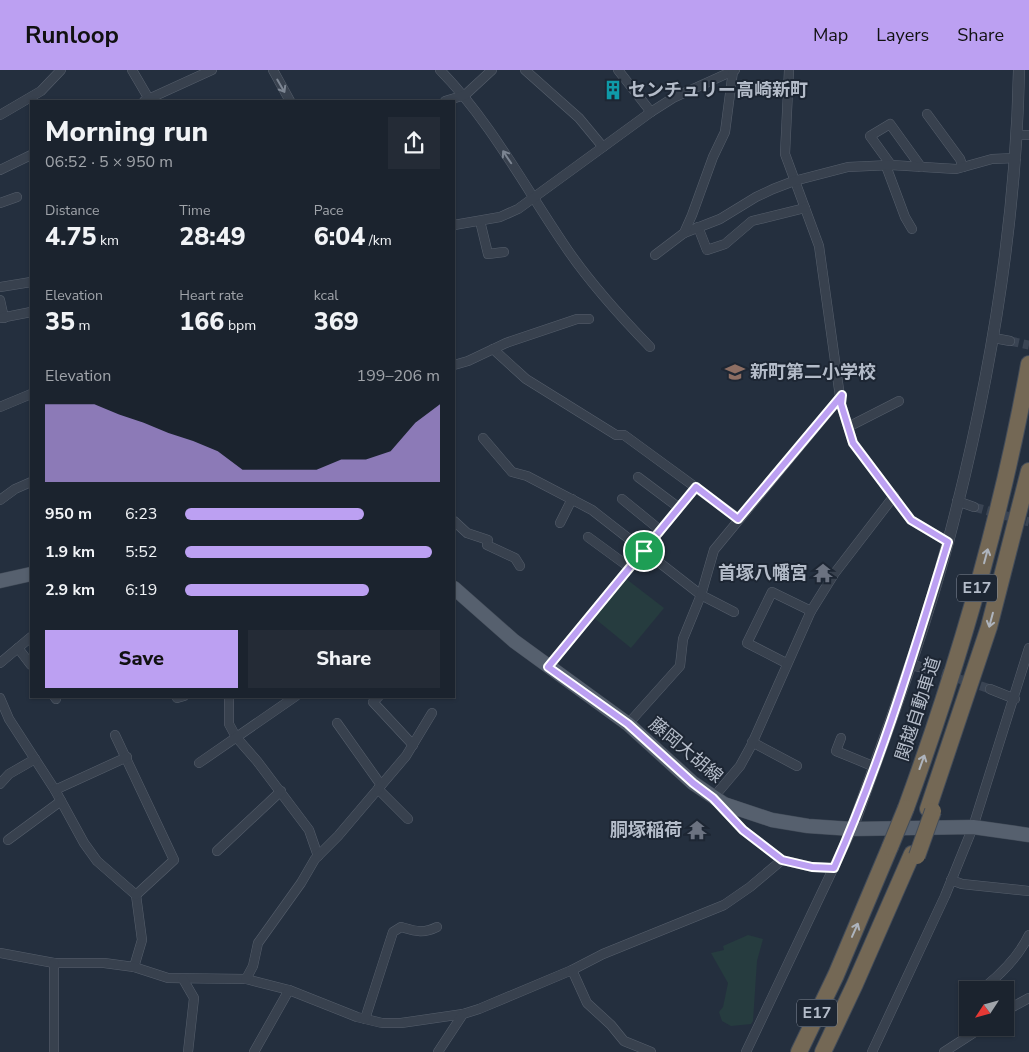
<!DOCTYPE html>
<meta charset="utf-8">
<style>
:root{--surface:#1b232e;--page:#242b36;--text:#f1f3f6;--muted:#a0a4aa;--line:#39404a;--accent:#bca0f2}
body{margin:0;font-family:"Nunito Sans","Noto Sans JP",sans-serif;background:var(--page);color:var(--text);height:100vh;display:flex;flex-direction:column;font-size:19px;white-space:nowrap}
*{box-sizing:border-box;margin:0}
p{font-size:16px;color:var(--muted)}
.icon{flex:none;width:28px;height:28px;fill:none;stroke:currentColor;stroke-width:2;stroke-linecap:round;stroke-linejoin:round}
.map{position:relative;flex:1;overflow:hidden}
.panel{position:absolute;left:30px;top:30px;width:425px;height:598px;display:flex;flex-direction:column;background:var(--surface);border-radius:0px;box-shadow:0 1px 4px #0004,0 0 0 1px var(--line)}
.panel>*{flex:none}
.needle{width:32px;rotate:234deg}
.tools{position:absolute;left:959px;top:911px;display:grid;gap:10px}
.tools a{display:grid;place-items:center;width:55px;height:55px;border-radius:0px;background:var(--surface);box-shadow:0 1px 4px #0004,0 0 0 1px var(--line);font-size:25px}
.pin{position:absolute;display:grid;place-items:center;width:42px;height:42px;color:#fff;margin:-21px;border:2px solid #fff;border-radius:50%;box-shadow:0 1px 5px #0007}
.round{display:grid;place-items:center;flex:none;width:52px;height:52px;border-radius:0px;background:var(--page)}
.summary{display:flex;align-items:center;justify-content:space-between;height:85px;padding:0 15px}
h1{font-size:28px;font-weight:800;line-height:38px}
.figures{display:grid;grid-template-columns:repeat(3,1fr);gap:8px;height:85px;padding:5px 15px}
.figures div{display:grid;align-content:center}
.figures b{font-size:25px;font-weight:800}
.figures small{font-size:14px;font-weight:400}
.figures p{font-size:14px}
.chart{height:140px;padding:10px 15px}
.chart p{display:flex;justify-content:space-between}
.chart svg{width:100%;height:90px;margin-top:5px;fill:var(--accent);opacity:.7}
.cta{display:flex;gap:10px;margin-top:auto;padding:10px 15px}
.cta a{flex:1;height:58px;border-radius:0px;background:var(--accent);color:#111;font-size:20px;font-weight:800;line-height:58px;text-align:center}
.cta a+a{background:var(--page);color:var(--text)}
ul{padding:0 15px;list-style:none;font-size:16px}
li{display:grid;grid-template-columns:80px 60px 1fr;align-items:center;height:38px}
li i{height:12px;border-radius:6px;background:var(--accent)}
header{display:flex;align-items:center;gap:30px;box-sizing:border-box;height:70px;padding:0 25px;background:var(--accent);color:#111}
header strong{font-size:24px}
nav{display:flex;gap:28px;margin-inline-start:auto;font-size:18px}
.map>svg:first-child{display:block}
.green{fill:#263c3f}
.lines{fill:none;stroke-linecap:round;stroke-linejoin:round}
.minor-tunnel{stroke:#3a4453;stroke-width:9;stroke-dasharray:9 4.5;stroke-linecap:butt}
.minor-casing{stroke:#565f6c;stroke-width:10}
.tertiary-casing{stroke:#565f6c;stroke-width:12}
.primary-casing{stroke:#414a57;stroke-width:15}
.motorway-casing{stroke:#434c59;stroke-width:18}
.minor{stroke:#38414e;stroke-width:9}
.tertiary{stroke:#38414e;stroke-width:11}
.primary{stroke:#56606e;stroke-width:14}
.motorway{stroke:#746855;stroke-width:16}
.motorway-bridge-casing{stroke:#434c59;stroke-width:18;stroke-linecap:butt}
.motorway-bridge{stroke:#746855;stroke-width:16}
.oneway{stroke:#7c8592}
.oneway2{stroke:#aeb4bd}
.route-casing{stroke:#fff;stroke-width:10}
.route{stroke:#bca0f2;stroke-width:6}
.labels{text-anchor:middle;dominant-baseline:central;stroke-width:4;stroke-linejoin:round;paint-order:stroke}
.shield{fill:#1d2633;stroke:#878f9c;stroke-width:1}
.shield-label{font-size:16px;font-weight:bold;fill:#b4bcc9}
.poi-label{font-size:18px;font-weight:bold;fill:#b4bcc9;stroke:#1d2633;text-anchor:start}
.street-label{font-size:18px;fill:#b4bcc9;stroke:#1d2633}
</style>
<header>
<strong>Runloop</strong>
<nav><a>Map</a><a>Layers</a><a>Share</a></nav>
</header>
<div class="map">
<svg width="1029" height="982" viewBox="0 0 1029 982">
<rect width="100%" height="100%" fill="#242f3e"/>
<!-- green -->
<g class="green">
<path d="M625,508L664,538L631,578L593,547Z"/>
<path d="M748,865L763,869L757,891L753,951L751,954L731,956L722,951L719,942L723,937L728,913L711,883L724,880L723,876Z"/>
</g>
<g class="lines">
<!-- minor-tunnel -->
<g class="minor-tunnel">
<path d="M1010,271L1029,275"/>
<path d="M974,437L1029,452"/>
<path d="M929,599L990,619"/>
</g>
<defs>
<g id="minor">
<path d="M132,0L149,29"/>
<path d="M273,0L290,31"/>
<path d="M440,0C490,51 523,114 563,173C588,211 618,244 650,277"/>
<path d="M525,0L579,48L603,77"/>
<path d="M618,0L651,42"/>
<path d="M789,0L785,84L819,176L841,334L853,373L911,450L948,472"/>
<path d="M144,31L212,0"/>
<path d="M445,31L465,25L492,0"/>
<path d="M927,44L960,89L963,97"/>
<path d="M0,45L41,21L61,0"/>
<path d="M1018,65H1029"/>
<path d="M891,95L870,66L890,54L921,97"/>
<path d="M886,96L905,147L912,159"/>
<path d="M0,100L31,85"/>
<path d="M0,133L17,127"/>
<path d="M480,151L488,184L504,182"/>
<path d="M454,155L500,147L518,139L651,42L673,28L735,0"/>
<path d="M698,157L707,180L725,174L752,151L805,138"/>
<path d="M684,163L720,149L756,127L773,119L794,111L848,97L891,95L956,99L992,89L1016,88"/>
<path d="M655,185L684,163L692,145L713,87L725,62L733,1"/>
<path d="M0,217L31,212"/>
<path d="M0,230L4,248"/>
<path d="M0,248L31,242"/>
<path d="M994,268L1010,271"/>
<path d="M493,279L526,309L616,365H624L739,449"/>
<path d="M454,295L468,291L506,273L577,249H589"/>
<path d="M0,337L31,324"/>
<path d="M848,357L899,331"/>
<path d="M483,368L512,402L527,406L592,440L701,525L734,542"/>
<path d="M638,407L678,437"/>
<path d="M622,429L660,460"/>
<path d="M0,430L15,419L31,412"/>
<path d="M957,431L974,437"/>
<path d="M454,451L467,463L488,470"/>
<path d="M560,453L572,429"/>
<path d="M588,467L629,497"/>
<path d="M487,475L515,488L520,496"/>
<path d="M18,578L31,595"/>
<path d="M0,593L31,567"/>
<path d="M786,593L747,573L772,522L811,541"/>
<path d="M911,595L929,599"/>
<path d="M548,597L696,417"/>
<path d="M990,619L1015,629"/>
<path d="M54,626L56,629"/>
<path d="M229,626V654L236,667L257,691L309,760L318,786"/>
<path d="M379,626L373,632L413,675"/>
<path d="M0,628L9,649L55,720L84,773L97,791L136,825L142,870L134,897"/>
<path d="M177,628L184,626"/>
<path d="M337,653L381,715"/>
<path d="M628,654L680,596L683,569L701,525L714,480L842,325"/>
<path d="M115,665L174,790L136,825"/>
<path d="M841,668L836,681L875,697"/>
<path d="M752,672L797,696"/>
<path d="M199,693L296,626"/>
<path d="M0,714L9,704L35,689"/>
<path d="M378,719L408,749"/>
<path d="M55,720L127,687"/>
<path d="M8,770L61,731"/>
<path d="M217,781L281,721"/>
<path d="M782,790L812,797L834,798"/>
<path d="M951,810L962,814L1029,821"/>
<path d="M0,883L54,893H104L134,897L168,908L246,909L289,920L357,947L382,953H401L463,944L479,939L572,900L603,884L724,835L750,817L782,790L743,760L713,728L740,696L751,676L811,541L834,504L894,426"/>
<path d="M54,893V982"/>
<path d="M572,900L587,933L611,955L624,971L651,982"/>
<path d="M183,909L194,928L188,982"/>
<path d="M246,909L253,896L258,873L301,813L315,789L338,766L406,686L432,643"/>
<path d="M988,920L986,916C1003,902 1019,886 1029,865"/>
<path d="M1005,941L1029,928"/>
<path d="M365,949L393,862L401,857C415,861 423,864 437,857"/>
<path d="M254,982L289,920"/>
<path d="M438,982L463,944"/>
<path d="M746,982L852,759"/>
<path d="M872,982L945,826L973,757L1029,578"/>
<path d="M944,982L981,958"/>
</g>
<path id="tertiary" d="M852,759C886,664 922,569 948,472C989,317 1016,160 1019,0"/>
<g id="primary">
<path d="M0,511L31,504"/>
<path d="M454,518L514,571L628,654L693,713L724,734L772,750L808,756L852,759L973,757L1029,765"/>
</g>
<g id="motorway">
<path d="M906,738C959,593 1002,445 1029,294"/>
<path d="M928,739L989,557L1029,401"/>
<path d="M799,982L836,905L890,777"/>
<path d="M823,982L855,914L912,784"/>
</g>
</defs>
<!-- minor casing -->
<use href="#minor" class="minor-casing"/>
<!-- tertiary casing -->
<use href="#tertiary" class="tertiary-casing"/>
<!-- primary casing -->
<use href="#primary" class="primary-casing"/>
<!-- motorway casing -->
<use href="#motorway" class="motorway-casing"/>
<!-- minor -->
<use href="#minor" class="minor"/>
<!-- tertiary -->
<use href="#tertiary" class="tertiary"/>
<!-- primary -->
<use href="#primary" class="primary"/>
<!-- motorway -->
<use href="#motorway" class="motorway"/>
<defs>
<g id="motorway-bridge">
<path d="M890,777L906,738"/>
<path d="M917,786L933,741"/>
</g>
</defs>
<!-- motorway-bridge casing -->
<use href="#motorway-bridge" class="motorway-bridge-casing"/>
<!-- motorway-bridge -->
<use href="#motorway-bridge" class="motorway-bridge"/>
</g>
<!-- one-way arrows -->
<defs><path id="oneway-shaft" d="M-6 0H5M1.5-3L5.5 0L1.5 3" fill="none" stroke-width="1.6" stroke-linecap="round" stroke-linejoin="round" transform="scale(1.25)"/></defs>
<g class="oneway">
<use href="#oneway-shaft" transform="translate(281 16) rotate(60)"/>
<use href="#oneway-shaft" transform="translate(507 87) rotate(-124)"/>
</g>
<g class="oneway2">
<use href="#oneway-shaft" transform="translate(986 486) rotate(-75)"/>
<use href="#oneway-shaft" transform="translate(991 550) rotate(105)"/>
<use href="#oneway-shaft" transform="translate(922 692) rotate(-70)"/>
<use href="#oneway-shaft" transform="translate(855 860) rotate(-66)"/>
</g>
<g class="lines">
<defs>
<path id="route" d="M842,325L841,334L853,373L911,450L948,472C914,582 881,693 834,798L812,797L782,790L743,760L713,728L693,713L628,654L548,597L696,417L738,449Z"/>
</defs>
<!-- route casing -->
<use href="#route" class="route-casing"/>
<!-- route -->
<use href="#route" class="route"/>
</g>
<!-- icons -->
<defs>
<symbol id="building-bare" viewBox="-9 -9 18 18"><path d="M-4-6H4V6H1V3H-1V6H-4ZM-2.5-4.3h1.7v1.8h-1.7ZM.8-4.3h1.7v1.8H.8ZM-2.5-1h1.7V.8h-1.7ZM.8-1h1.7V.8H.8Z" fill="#0f9aa8" stroke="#1d2633" stroke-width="2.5" paint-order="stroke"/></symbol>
<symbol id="school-bare" viewBox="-9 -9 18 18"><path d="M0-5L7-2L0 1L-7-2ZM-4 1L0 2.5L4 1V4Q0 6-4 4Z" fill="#8d6e63" stroke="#1d2633" stroke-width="2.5" paint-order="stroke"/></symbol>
<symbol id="temple-bare" viewBox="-9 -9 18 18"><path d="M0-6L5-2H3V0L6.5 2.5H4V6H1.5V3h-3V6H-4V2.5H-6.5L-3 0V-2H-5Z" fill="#6b7280" stroke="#1d2633" stroke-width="2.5" paint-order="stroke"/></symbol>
</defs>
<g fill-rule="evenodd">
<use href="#building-bare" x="599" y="6" width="28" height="28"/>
<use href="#school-bare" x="721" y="288" width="28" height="28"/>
<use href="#temple-bare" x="809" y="489" width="28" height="28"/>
<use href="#temple-bare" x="683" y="746" width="28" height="28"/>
</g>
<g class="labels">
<!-- shield labels -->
<g class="shield">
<rect x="957" y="504.5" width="40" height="27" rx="4"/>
<rect x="797" y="929.5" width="40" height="27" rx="4"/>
</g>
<g class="shield-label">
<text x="977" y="518">E17</text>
<text x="817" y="943">E17</text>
</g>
<!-- poi labels -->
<g class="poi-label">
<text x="628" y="20">センチュリー高崎新町</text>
<text x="750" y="302">新町第二小学校</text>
<text x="808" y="503" text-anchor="end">首塚八幡宮</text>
<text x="682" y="760" text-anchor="end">胴塚稲荷</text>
</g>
<!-- street labels -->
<g class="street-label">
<text transform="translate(918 639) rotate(-72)">関越自動車道</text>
<text transform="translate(686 680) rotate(40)">藤岡大胡線</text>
</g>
</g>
</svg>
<div class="tools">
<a><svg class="needle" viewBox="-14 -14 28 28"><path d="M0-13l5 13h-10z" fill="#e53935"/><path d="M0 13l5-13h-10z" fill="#a0a4aa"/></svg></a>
</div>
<div class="pin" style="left:644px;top:481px;background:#1e9e55"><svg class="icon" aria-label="arrive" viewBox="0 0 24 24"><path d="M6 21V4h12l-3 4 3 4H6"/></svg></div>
<section class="panel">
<div class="summary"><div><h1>Morning run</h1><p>06:52 · 5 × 950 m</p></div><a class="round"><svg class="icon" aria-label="share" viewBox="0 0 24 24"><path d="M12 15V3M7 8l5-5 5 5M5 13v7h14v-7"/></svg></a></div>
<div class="figures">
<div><p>Distance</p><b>4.75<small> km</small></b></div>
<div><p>Time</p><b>28:49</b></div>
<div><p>Pace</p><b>6:04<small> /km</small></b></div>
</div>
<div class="figures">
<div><p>Elevation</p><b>35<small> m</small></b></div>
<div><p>Heart rate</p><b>166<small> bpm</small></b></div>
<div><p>kcal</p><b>369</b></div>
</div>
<div class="chart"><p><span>Elevation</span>199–206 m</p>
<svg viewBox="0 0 160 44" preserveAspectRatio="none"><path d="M0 44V6L10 6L20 6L30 11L40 15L50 20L60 24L70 29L80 38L90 38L100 38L110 38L120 33L130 33L140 29L150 15L160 6V44z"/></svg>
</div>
<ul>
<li><b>950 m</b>6:23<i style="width:70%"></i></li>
<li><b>1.9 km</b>5:52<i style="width:97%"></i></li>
<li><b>2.9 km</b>6:19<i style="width:72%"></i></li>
</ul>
<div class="cta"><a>Save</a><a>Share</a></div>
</section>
</div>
